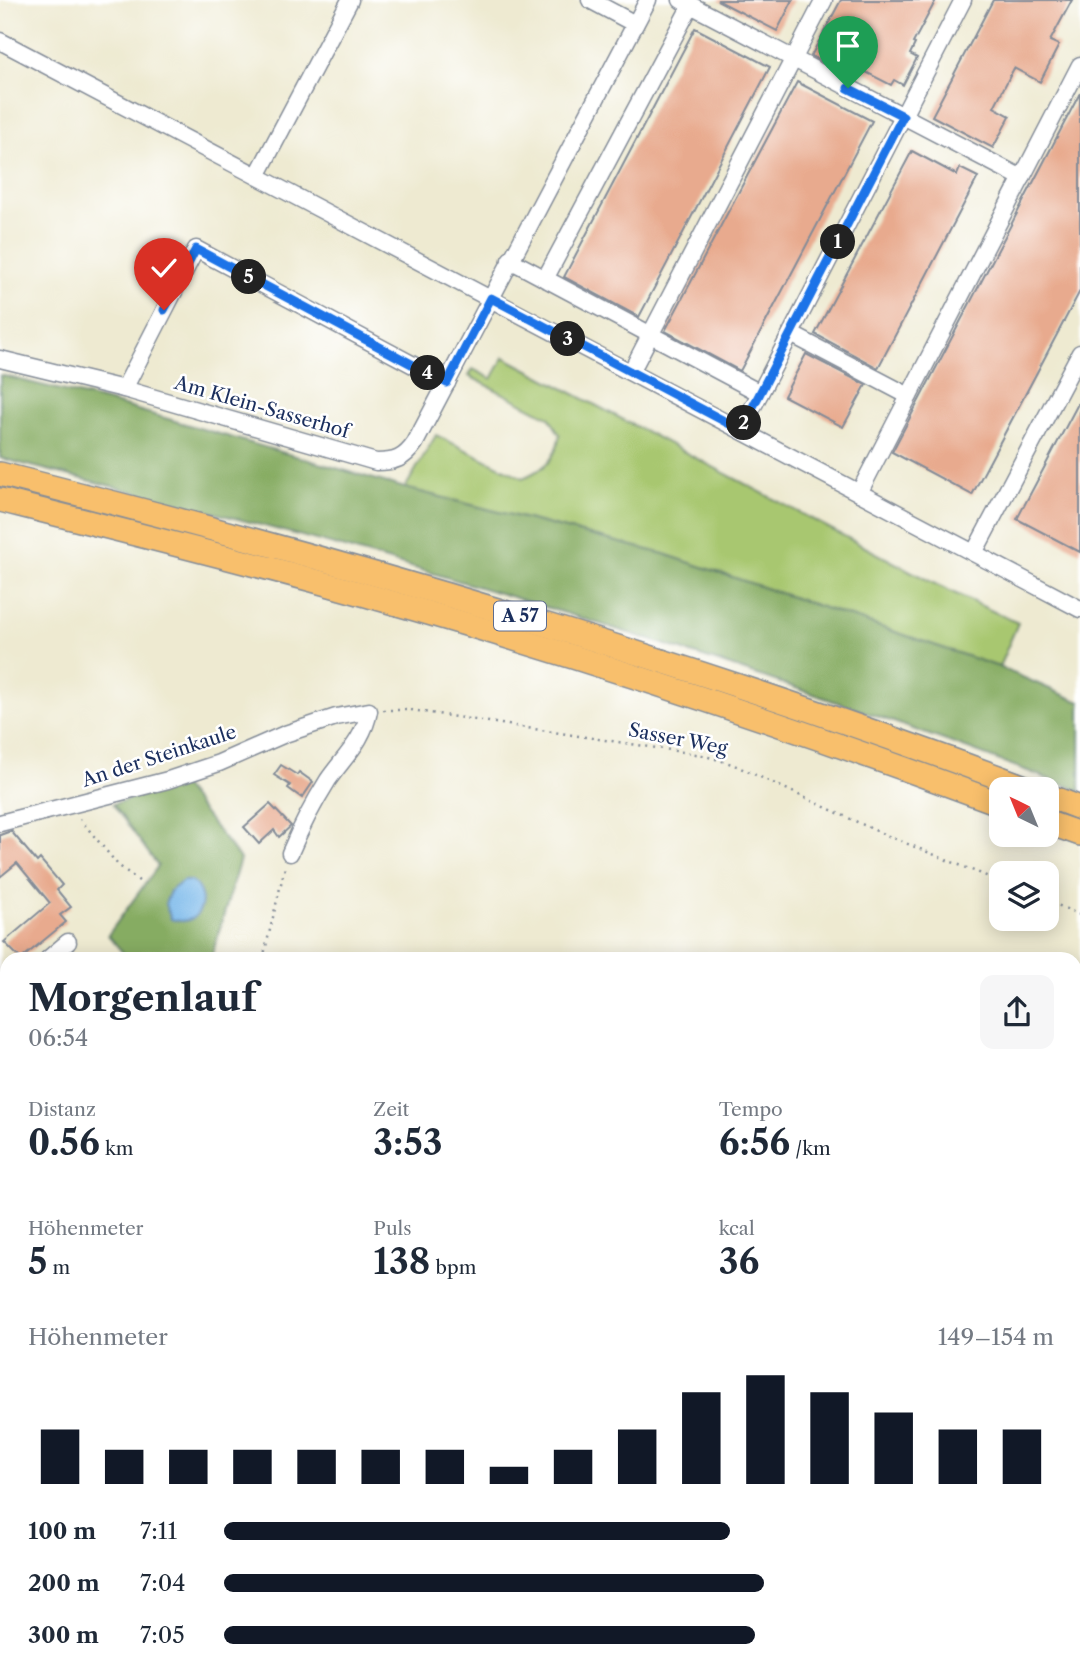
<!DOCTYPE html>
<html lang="de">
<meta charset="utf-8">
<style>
:root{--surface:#fff;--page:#f6f6f7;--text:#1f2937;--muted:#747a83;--accent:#111827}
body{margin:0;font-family:"Libre Caslon Text",serif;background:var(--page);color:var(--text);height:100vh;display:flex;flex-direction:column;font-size:26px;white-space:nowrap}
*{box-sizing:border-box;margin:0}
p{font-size:23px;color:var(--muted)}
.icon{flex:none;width:38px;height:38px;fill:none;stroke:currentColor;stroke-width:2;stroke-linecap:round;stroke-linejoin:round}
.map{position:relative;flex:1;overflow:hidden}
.sheet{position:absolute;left:0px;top:952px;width:1082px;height:726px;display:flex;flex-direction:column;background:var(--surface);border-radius:21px 21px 0 0;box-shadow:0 4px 18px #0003}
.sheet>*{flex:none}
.needle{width:46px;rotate:317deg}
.controls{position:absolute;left:989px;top:777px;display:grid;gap:14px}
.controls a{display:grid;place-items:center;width:70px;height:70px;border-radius:14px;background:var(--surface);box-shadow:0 4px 18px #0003;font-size:35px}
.pin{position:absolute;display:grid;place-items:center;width:60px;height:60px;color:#fff;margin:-72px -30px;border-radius:50% 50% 50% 0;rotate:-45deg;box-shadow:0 0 7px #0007}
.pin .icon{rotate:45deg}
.km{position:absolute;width:35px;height:35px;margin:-18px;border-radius:50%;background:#222;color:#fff;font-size:19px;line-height:35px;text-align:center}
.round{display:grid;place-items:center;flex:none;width:74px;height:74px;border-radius:14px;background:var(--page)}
.head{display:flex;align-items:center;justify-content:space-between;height:119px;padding:0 28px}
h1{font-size:38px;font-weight:700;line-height:52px}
.metrics{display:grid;grid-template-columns:repeat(3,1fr);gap:10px;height:119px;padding:7px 28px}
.metrics div{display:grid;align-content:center}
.metrics b{font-size:35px;font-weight:700}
.metrics small{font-size:19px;font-weight:400}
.metrics p{font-size:19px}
.chart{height:196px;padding:14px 28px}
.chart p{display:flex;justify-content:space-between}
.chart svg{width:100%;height:126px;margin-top:7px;stroke:var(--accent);stroke-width:6}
ul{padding:0 28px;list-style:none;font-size:23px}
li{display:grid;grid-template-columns:112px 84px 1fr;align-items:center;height:52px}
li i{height:18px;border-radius:9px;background:var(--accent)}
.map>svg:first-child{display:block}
.green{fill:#a8c76f;stroke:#627b66;stroke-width:2}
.forest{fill:#86ac62;stroke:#506e60;stroke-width:2}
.water{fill:#74b6e9;stroke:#4872a4;stroke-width:2}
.building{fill:#e8aa8e}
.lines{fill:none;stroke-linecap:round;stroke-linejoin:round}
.minor-casing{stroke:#848c98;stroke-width:19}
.major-casing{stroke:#848c98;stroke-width:24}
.highway-casing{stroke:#848c98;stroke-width:26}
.path{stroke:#848c98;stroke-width:2.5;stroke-dasharray:2 5;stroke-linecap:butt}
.minor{stroke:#fff;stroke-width:16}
.major{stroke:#f8bf6c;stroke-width:21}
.highway{stroke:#f8bf6c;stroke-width:23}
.route-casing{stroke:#fff;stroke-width:14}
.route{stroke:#1a73e8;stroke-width:9}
.labels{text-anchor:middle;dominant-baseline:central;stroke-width:5;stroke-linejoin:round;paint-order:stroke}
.shield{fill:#fff;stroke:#5f6d8e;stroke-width:2}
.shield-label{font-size:18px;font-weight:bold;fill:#1b2f5e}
.street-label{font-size:19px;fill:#1b2f5e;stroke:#fff}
</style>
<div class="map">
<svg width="1080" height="1678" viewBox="0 0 1080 1678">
<rect width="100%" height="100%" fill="#fff"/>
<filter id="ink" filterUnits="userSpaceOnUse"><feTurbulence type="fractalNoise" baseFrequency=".0143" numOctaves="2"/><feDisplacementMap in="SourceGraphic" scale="14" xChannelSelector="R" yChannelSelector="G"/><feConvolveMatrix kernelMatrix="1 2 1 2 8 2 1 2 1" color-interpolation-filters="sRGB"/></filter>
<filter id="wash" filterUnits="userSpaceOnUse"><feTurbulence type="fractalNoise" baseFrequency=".00686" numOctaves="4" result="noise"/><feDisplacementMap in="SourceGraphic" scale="28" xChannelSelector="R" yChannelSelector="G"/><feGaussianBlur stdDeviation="1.57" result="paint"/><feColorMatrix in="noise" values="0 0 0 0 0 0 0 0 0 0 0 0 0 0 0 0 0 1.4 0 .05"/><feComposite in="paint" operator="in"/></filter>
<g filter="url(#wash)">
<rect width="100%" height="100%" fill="#eeead1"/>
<!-- green -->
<path class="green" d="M504,357L937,585L1018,623L999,667L664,554L405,488L436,435L523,478C547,467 554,462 560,435L549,417L469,376L473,369L492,379Z"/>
<!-- forest -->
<g class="forest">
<path d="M0,375L110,402L405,488L664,554L999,667L1080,702V791C838,698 591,617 341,547C228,515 114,487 0,458Z"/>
<path d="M180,783L240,859L211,959H128L108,935L158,866L113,804Z"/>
<path d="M0,1535L7,1541V1595L0,1588Z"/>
<path d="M547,1671H679L676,1678H562Z"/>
</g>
<!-- water -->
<path class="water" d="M183,881H192C212,899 199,929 171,919L165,904L170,891Z"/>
<g id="blocks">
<!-- building -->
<g class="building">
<path d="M717,0H793L777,31Z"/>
<path d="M841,0H936L913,43L915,44L910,54L917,58L903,85L894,80L891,85L854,66L850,72L830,61L828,65L811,56Z"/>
<path d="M993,0H1072L1050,41L1059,45L1040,82L1014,68L994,107L1010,116L993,148L932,116Z"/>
<path d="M695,28L770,67L639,317L564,277Z"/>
<path d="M797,82L872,121L740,371L665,331Z"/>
<path d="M1080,93V291L972,495L892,452Z"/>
<path d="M912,151L957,175L960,168L978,177L878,368L815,334Z"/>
<path d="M806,354L866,385L843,427L784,396Z"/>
<path d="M1080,400V552L1017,519Z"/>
<path d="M281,765L297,775L299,772L313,782L302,798L288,788L290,785L274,775Z"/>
<path d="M270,804L291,826L279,837L274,830L259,844L244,827Z"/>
<path d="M11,831L37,862L40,859L62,885L57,890L71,907L60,915L66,922L21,959L4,942L50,903L17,863L0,877V835Z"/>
</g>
</g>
</g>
<g filter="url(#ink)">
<use href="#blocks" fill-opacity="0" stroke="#848c98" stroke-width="2"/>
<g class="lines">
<defs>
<g id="minor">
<path d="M590,0L635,24"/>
<path d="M681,0L1022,178"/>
<path d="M0,41L1080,609"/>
<path d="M257,176L350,0"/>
<path d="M510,260L760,393"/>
<path d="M545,279L691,5"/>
<path d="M791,334L909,396"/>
<path d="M0,359L124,389L376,462C395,462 404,459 415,443L648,0"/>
<path d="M631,372L824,0"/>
<path d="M124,389L196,249L447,383"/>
<path d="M741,430L963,0"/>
<path d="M859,493L1080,65"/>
<path d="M974,553L1080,353"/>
<path d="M0,823L168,780L219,763L285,734L336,717L369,711C364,740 344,757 328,780C313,804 301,827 290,853"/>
<path d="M48,959L68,942"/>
<path d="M0,988L7,990"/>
<path d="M0,1633L7,1627"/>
</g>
<g id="major">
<path d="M0,1513L7,1519"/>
<path d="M150,1671L155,1678"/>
</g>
<g id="highway">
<path d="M0,474C349,561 694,662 1030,789"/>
<path d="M0,500C104,526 209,552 312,580C545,644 775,720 1001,804"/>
<path d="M1046,795L1080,808"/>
<path d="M1046,822L1080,834"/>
</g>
</defs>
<!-- minor casing -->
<use href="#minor" class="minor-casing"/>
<!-- major casing -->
<use href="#major" class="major-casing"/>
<!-- highway casing -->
<use href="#highway" class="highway-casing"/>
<!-- path -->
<g class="path">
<path d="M383,710H411L702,755L732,764L881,833L1001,882"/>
<path d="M80,819L118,865L139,881"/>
<path d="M1046,900L1080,915"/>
<path d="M263,959L285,867"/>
<path d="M1074,1371L1080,1366"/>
<path d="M681,1678L684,1671"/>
</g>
<!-- minor -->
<use href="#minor" class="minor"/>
<!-- major -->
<use href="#major" class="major"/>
<!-- highway -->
<use href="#highway" class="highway"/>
</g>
</g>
<g class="lines" filter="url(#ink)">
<defs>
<path id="route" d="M164,310L196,249L447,383L491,298L741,430L903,116L848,88"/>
</defs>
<!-- route casing -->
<use href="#route" class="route-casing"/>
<!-- route -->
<use href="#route" class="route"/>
</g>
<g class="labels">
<!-- shield labels -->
<rect class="shield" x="494" y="601.5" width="52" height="29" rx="5"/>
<g class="shield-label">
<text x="520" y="616">A 57</text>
</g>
<!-- street labels -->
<g class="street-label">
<text transform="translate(262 407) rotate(16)">Am Klein-Sasserhof</text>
<text transform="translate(678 739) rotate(11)">Sasser Weg</text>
<text transform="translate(159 756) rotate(-18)">An der Steinkaule</text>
</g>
</g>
</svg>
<div class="controls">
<a><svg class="needle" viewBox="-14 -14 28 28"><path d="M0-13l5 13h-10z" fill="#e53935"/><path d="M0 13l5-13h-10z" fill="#747a83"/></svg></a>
<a><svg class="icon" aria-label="layers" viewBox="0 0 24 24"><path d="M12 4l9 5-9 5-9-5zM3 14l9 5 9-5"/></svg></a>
</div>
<div class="pin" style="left:848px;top:88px;background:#1e9e55"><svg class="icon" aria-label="arrive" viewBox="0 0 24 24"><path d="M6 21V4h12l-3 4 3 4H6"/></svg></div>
<div class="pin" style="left:164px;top:310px;background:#d93025"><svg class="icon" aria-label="check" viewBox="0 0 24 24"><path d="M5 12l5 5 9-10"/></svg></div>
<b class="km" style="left:838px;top:242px">1</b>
<b class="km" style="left:744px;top:423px">2</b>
<b class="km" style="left:568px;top:339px">3</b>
<b class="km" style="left:428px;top:373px">4</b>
<b class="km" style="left:249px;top:277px">5</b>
<section class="sheet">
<div class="head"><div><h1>Morgenlauf</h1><p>06:54</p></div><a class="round"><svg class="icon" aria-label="share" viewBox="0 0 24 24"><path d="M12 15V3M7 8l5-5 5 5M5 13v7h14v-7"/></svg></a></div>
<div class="metrics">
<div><p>Distanz</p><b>0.56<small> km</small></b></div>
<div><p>Zeit</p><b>3:53</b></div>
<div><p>Tempo</p><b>6:56<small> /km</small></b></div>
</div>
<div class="metrics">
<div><p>Höhenmeter</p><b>5<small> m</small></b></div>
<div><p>Puls</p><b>138<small> bpm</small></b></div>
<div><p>kcal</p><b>36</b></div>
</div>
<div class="chart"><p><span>Höhenmeter</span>149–154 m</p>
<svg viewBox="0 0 160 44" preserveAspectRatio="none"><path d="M5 44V25M15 44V32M25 44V32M35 44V32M45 44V32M55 44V32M65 44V32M75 44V38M85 44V32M95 44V25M105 44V12M115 44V6M125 44V12M135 44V19M145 44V25M155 44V25"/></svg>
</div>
<ul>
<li><b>100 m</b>7:11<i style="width:61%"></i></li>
<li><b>200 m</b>7:04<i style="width:65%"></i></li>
<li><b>300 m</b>7:05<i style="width:64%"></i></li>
</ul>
</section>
</div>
